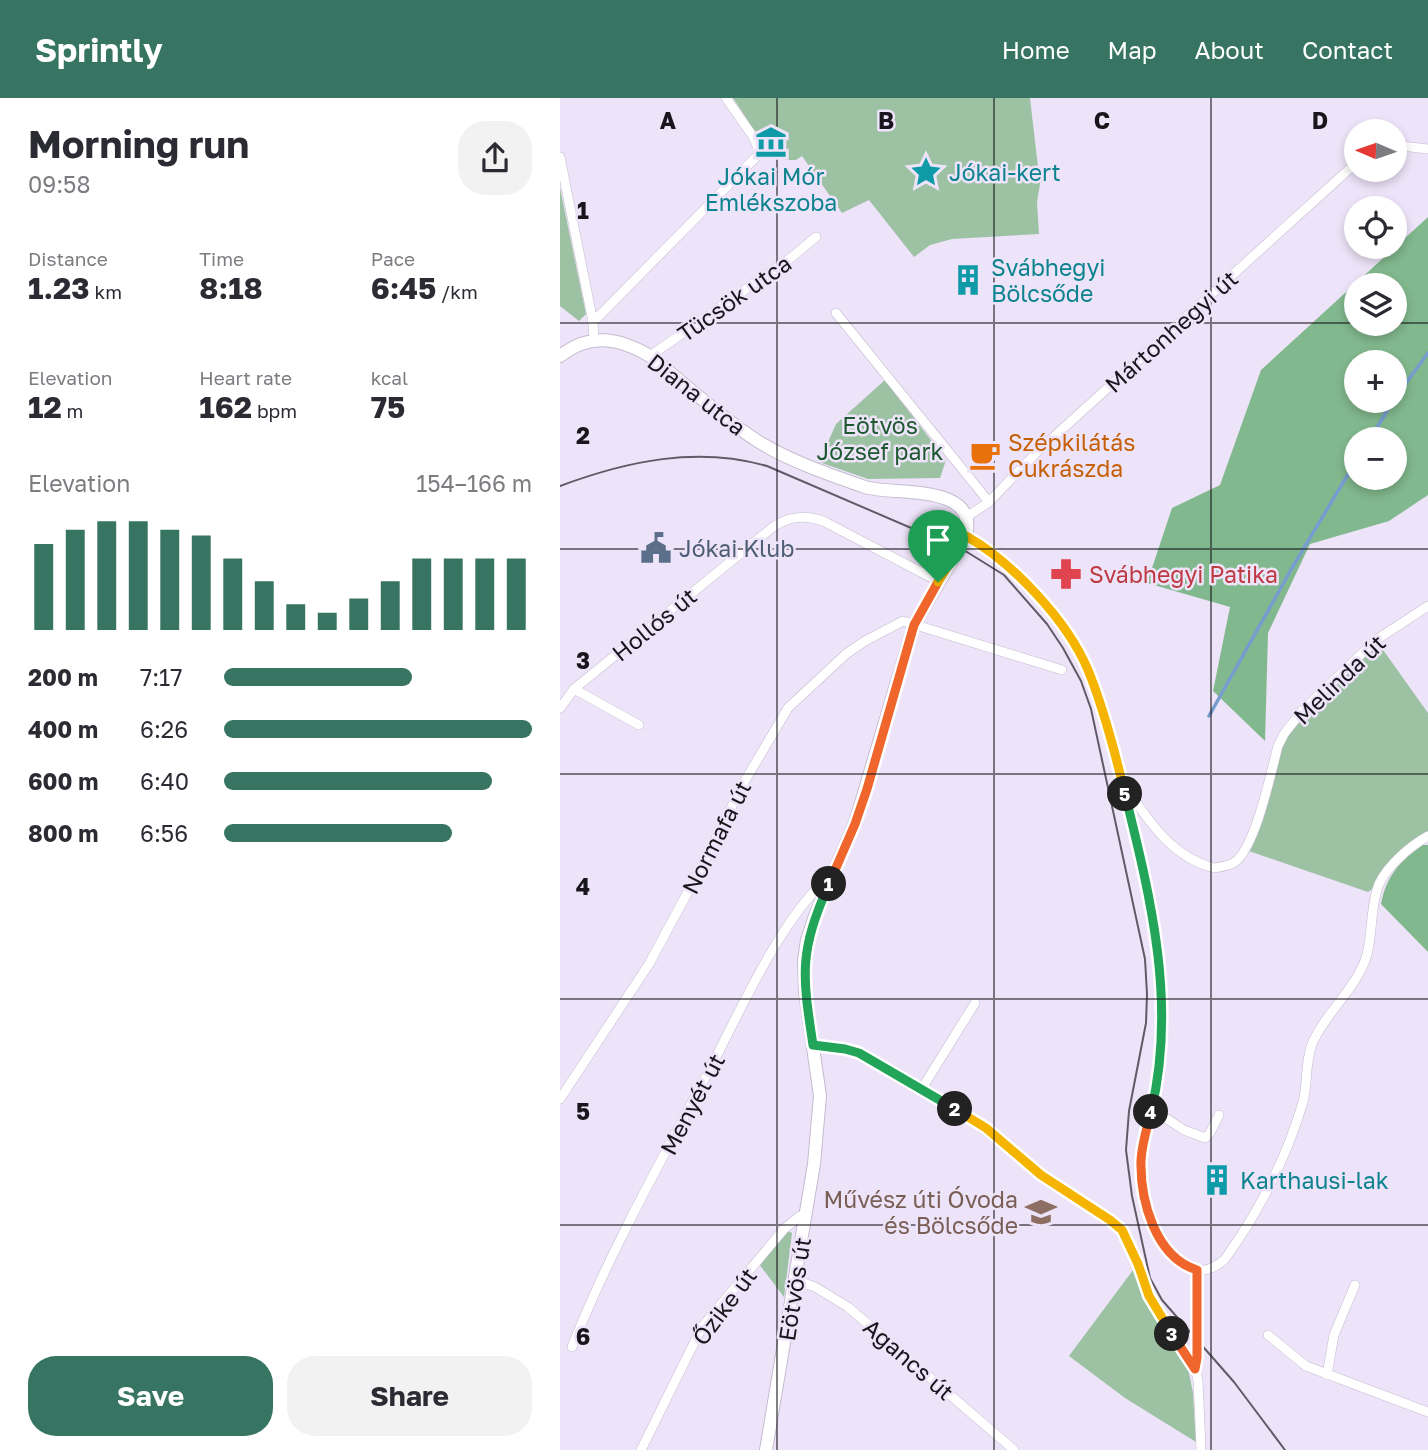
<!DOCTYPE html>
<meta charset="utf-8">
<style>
:root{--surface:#fff;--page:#f2f2f3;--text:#2b2b33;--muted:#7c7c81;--accent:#377562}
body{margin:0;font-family:"Golos Text",sans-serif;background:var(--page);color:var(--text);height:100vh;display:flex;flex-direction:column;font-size:26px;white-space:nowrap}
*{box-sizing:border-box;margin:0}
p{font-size:23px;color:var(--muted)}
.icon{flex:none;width:38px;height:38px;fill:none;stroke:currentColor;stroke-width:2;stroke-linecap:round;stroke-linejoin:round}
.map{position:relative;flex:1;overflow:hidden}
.side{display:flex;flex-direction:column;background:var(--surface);width:560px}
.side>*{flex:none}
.needle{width:46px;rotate:272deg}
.fabs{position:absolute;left:784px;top:21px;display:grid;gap:14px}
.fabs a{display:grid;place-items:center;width:63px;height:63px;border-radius:50%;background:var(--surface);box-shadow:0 4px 10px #0003;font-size:35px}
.pin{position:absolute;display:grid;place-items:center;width:60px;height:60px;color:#fff;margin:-72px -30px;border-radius:50% 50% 50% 0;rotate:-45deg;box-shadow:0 0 7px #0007}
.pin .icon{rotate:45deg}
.km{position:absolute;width:35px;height:35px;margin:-18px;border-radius:50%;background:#222;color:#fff;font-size:19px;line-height:35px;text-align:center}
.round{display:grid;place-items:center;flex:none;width:74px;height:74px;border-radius:28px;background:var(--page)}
.head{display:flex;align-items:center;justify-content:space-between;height:119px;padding:0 28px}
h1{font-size:38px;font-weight:700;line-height:52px}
.figures{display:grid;grid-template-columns:repeat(3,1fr);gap:10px;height:119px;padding:7px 28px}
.figures div{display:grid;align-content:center}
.figures b{font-size:30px;font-weight:700}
.figures small{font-size:19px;font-weight:400}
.figures p{font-size:19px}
.chart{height:196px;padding:14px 28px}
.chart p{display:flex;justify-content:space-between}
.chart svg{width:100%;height:126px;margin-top:7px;stroke:var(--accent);stroke-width:6}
.cta{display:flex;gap:14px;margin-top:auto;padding:14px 28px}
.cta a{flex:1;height:80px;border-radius:28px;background:var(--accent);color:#fff;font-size:28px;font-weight:700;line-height:80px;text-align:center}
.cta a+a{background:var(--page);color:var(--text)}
ul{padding:0 28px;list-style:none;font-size:23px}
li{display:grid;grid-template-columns:112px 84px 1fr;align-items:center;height:52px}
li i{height:18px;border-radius:9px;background:var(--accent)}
header{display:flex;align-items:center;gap:42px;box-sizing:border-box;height:98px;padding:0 35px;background:var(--accent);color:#fff}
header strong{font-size:33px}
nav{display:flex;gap:38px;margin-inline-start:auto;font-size:24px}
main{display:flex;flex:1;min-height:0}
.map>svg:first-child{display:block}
.green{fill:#9cc1a3}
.forest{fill:#82b88d;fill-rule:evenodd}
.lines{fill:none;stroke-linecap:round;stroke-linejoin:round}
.stream{stroke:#779dcf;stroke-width:3.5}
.street-casing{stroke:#c5bbcf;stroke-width:10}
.secondary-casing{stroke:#c5bbcf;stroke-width:14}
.street{stroke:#fff;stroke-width:9}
.secondary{stroke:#fff;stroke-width:12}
.tram{stroke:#605b66;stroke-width:2}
.split-1-casing{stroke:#fff;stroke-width:14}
.split-2-casing{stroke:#fff;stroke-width:14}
.split-3-casing{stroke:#fff;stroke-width:14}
.split-4-casing{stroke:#fff;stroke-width:14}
.split-5-casing{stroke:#fff;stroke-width:14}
.split-6-casing{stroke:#fff;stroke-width:14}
.split-1{stroke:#f0652b;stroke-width:9}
.split-2{stroke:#22a559;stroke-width:9}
.split-3{stroke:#f5b400;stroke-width:9}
.split-4{stroke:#f0652b;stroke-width:9}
.split-5{stroke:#22a559;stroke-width:9}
.split-6{stroke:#f5b400;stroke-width:9}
.grid{fill:none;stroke:#18151c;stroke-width:2;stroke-opacity:0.55}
.labels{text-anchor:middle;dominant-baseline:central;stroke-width:5;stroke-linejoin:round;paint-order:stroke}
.culture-label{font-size:23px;fill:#0d838f;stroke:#eee4f9;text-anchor:start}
.street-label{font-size:23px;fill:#18151c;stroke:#eee4f9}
.park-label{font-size:23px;fill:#1d582f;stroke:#eee4f9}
.food-label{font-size:23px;fill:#c56008;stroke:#eee4f9;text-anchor:start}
.service-label{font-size:23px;fill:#4e5e75;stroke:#eee4f9;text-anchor:start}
.health-label{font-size:23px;fill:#be3a42;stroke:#eee4f9;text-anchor:start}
.education-label{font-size:23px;fill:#785e54;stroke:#eee4f9;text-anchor:end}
.grid-label{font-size:23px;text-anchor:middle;font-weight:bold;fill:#18151c;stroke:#eee4f9;stroke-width:5;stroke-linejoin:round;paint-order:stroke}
</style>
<header>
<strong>Sprintly</strong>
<nav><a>Home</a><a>Map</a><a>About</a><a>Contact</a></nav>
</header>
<main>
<section class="side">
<div class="head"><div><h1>Morning run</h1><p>09:58</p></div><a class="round"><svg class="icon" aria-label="share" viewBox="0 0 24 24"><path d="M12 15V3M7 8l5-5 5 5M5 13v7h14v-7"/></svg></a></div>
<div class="figures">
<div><p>Distance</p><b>1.23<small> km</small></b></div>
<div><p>Time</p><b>8:18</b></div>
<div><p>Pace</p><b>6:45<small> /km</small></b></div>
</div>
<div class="figures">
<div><p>Elevation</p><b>12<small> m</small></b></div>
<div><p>Heart rate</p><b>162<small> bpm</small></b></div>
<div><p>kcal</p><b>75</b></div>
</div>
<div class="chart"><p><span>Elevation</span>154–166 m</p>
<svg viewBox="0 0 160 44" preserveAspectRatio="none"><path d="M5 44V14M15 44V9M25 44V6M35 44V6M45 44V9M55 44V11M65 44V19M75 44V27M85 44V35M95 44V38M105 44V33M115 44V27M125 44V19M135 44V19M145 44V19M155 44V19"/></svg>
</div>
<ul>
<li><b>200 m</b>7:17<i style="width:61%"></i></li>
<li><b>400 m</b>6:26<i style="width:100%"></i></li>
<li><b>600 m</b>6:40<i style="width:87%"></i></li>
<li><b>800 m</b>6:56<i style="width:74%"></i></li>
</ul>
<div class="cta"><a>Save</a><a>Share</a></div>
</section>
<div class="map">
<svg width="868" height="1352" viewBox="0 0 868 1352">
<rect width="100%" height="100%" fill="#eee4f9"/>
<!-- green -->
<g class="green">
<path d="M173,0H470L480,86L477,104L479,136L392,141L370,147L354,159L309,102L282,115L242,58L236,62H225L221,55L212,59Z"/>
<path d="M0,90L26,216L19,223L0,208Z"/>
<path d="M325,282L386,362L380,380L308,381L259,364L276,326Z"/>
<path d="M816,542L868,615V738L860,742L819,786L808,794L686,752L724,636Z"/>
<path d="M228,1133L232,1135L224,1199L199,1166Z"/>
<path d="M576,1168L628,1270L633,1295L636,1344L565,1300L509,1258Z"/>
</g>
<!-- forest -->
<g class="forest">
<path d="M868,119V397L829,423L750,446L708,535L705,643L653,593L670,509L587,485L612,410L660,387L701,272ZM796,187H835V226H796ZM796,264H835V303H796ZM796,341H835V380H796Z"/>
<path d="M863,747H868V854L821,806C826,778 840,763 863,747Z"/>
</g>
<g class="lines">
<!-- stream -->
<g class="stream">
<path d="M835,300L868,255"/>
<path d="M810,341L833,303"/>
<path d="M649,618L732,470L796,363"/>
</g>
<defs>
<g id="street">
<path d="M835,50L842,48L868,51"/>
<path d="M0,59L33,224L34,241"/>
<path d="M276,215L429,404"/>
<path d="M33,224L200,55L194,40L166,0"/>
<path d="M90,258L232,159L256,139"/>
<path d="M405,420L429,404L477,354L796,65"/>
<path d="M406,438C455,465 502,518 526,569C541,600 549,637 558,670C580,749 603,833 602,915C602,938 603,962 598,984C594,1005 586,1025 583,1046C576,1085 587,1130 615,1159C631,1176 649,1176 665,1161C700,1112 726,1062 743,1004C748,985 745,964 752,946C765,915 795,892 806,860C813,838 810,807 819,786C828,767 850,748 868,738"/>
<path d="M14,591L79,627"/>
<path d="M0,610L14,591L213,429C230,418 246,416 265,424L378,483"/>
<path d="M567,691C590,725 612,759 654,770C661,769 669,768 675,764C696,748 711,674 718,648L724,636L742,613L816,542L868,508"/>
<path d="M253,947L285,951L299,955L408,1018L481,1077L550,1122L562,1132L578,1165L597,1213L635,1271"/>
<path d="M361,992L415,905"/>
<path d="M0,1001L89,866L144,764L183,686L228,610L286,556L305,543L343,523L502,572"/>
<path d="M591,1016L607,1021L624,1032L645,1040L650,1035L659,1017"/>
<path d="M637,1172V1260L635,1271L638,1282L641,1352"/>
<path d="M235,1182L255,1189L288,1209L454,1352"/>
<path d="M708,1237L746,1268L868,1314"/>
<path d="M12,1249C50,1153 102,1061 151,969C181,911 222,818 271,777"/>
<path d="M767,1277L774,1237L795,1187"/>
<path d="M81,1352L142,1229L224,1131L240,1118L246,1119"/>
</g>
<path id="secondary" d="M0,258C30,234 59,240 90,258C125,286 159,318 196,342C227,362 270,377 305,389C333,398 419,384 406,438L354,527L295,725L255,818L247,842L244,862L245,894L260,998L254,1066L206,1352"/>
</defs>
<!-- street casing -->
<use href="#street" class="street-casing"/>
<!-- secondary casing -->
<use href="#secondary" class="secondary-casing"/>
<!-- street -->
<use href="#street" class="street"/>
<!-- secondary -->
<use href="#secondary" class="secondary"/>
<!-- tram -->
<path class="tram" d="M0,388C67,363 137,348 207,368L407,454L444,477L487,526L503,550L521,583L531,611L585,861L587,896L586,925L569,1013L566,1052L572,1098L590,1180L602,1202L674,1284L725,1352"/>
</g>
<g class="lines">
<defs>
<path id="split-1" d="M269,786L295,726L307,691L354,527L378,484"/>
<path id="split-2" d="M269,786C239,854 242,875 253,947L285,951L299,955L395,1011"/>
<path id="split-3" d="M395,1011L426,1030L481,1077L550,1122L562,1132L578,1166L589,1198L612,1236"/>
<path id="split-4" d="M591,1014C587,1030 582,1045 581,1062C580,1102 595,1159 637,1172V1260L635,1271L612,1236"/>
<path id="split-5" d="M565,696C591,801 617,906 591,1014"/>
<path id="split-6" d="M378,484L406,438C452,464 507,522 528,572C544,611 555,654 565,696"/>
</defs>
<!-- split-1 casing -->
<use href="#split-1" class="split-1-casing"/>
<!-- split-2 casing -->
<use href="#split-2" class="split-2-casing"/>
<!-- split-3 casing -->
<use href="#split-3" class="split-3-casing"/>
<!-- split-4 casing -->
<use href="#split-4" class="split-4-casing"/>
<!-- split-5 casing -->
<use href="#split-5" class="split-5-casing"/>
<!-- split-6 casing -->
<use href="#split-6" class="split-6-casing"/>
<!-- split-1 -->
<use href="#split-1" class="split-1"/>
<!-- split-2 -->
<use href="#split-2" class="split-2"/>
<!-- split-3 -->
<use href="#split-3" class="split-3"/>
<!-- split-4 -->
<use href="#split-4" class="split-4"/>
<!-- split-5 -->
<use href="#split-5" class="split-5"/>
<!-- split-6 -->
<use href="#split-6" class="split-6"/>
</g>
<!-- grid -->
<path class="grid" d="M217,0V1352M434,0V1352M651,0V1352M0,225H796M835,225H868M0,451H868M0,676H868M0,901H868M0,1127H868"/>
<!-- icons -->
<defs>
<symbol id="museum-bare" viewBox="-9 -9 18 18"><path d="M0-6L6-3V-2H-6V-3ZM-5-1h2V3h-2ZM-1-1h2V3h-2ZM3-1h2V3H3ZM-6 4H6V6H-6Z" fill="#0f9aa8" stroke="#eee4f9" stroke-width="2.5" paint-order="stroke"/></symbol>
<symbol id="sight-bare" viewBox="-9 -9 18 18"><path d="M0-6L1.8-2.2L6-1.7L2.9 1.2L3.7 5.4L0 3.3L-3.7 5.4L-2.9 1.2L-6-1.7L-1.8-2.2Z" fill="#0f9aa8" stroke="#eee4f9" stroke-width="2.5" paint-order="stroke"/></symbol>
<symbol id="building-bare" viewBox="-9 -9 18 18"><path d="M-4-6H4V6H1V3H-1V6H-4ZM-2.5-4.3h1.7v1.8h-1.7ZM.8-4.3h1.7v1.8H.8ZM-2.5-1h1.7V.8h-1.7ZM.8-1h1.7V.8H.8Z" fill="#0f9aa8" stroke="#eee4f9" stroke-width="2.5" paint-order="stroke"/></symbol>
<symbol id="cafe-bare" viewBox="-9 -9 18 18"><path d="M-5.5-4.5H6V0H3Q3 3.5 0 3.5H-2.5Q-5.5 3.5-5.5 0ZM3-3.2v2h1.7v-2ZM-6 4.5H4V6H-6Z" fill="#e8710a" stroke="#eee4f9" stroke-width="2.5" paint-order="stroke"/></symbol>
<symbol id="civic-bare" viewBox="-9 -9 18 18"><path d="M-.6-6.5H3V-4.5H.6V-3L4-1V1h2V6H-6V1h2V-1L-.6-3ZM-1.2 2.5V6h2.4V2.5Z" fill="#5c6f8a" stroke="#eee4f9" stroke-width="2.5" paint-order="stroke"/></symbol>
<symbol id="pharmacy-bare" viewBox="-9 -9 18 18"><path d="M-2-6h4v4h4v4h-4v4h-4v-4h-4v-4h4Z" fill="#e0444e" stroke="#eee4f9" stroke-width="2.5" paint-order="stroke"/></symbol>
<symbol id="school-bare" viewBox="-9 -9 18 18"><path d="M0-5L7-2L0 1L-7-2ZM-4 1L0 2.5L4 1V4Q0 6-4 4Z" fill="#8d6e63" stroke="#eee4f9" stroke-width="2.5" paint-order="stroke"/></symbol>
</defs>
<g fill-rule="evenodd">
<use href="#museum-bare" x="189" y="22" width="44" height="44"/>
<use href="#sight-bare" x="344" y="52" width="44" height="44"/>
<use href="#building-bare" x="386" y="160" width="44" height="44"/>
<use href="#cafe-bare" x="403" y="335" width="44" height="44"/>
<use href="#civic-bare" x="74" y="428" width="44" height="44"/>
<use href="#pharmacy-bare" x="484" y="454" width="44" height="44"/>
<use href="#building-bare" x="635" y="1060" width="44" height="44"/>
<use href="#school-bare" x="459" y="1092" width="44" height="44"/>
</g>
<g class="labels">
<!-- culture labels -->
<g class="culture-label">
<text x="389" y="74">Jókai-kert</text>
<text x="211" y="78" text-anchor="middle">Jókai Mór<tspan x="211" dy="26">Emlékszoba</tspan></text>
<text x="431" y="169">Svábhegyi<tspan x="431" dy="26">Bölcsőde</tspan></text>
<text x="680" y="1082">Karthausi-lak</text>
</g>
<!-- street labels -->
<g class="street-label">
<text transform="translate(174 200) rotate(-35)">Tücsök utca</text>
<text transform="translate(611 233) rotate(-42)">Mártonhegyi út</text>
<text transform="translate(137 296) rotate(38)">Diana utca</text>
<text transform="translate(94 526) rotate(-39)">Hollós út</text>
<text transform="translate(779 581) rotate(-44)">Melinda út</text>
<text transform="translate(156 739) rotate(-63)">Normafa út</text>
<text transform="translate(132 1006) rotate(-62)">Menyét út</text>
<text transform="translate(234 1191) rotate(-81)">Eötvös út</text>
<text transform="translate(164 1208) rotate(-53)">Őzike út</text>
<text transform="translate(349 1261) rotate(41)">Agancs út</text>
</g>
<!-- park labels -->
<g class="park-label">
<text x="320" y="327">Eötvös<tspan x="320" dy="26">József park</tspan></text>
</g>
<!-- food labels -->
<g class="food-label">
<text x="448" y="344">Szépkilátás<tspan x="448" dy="26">Cukrászda</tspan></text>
</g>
<!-- service labels -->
<g class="service-label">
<text x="119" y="450">Jókai Klub</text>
</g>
<!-- health labels -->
<g class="health-label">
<text x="529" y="476">Svábhegyi Patika</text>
</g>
<!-- education labels -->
<g class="education-label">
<text x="458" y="1101">Művész úti Óvoda<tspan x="458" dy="26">és Bölcsőde</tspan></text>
</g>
</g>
<g class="grid-label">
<text x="108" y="31">A</text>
<text x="326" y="31">B</text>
<text x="542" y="31">C</text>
<text x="760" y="31">D</text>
<text x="23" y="121">1</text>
<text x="23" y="346">2</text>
<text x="23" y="571">3</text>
<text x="23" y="797">4</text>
<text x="23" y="1022">5</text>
<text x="23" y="1247">6</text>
</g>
</svg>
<div class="fabs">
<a><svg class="needle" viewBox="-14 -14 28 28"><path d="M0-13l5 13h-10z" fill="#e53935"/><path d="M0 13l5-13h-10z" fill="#7c7c81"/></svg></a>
<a><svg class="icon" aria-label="locate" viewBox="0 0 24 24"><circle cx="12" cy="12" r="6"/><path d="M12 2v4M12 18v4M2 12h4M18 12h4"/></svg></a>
<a><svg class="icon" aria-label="layers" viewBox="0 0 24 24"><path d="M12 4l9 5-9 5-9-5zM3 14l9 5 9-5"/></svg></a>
<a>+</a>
<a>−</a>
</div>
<div class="pin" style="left:378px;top:484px;background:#1e9e55"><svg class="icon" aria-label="arrive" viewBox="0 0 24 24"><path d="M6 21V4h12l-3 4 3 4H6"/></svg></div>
<b class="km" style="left:269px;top:786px">1</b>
<b class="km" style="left:395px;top:1011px">2</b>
<b class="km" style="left:612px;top:1236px">3</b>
<b class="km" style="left:591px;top:1014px">4</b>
<b class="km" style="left:565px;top:696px">5</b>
</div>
</main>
